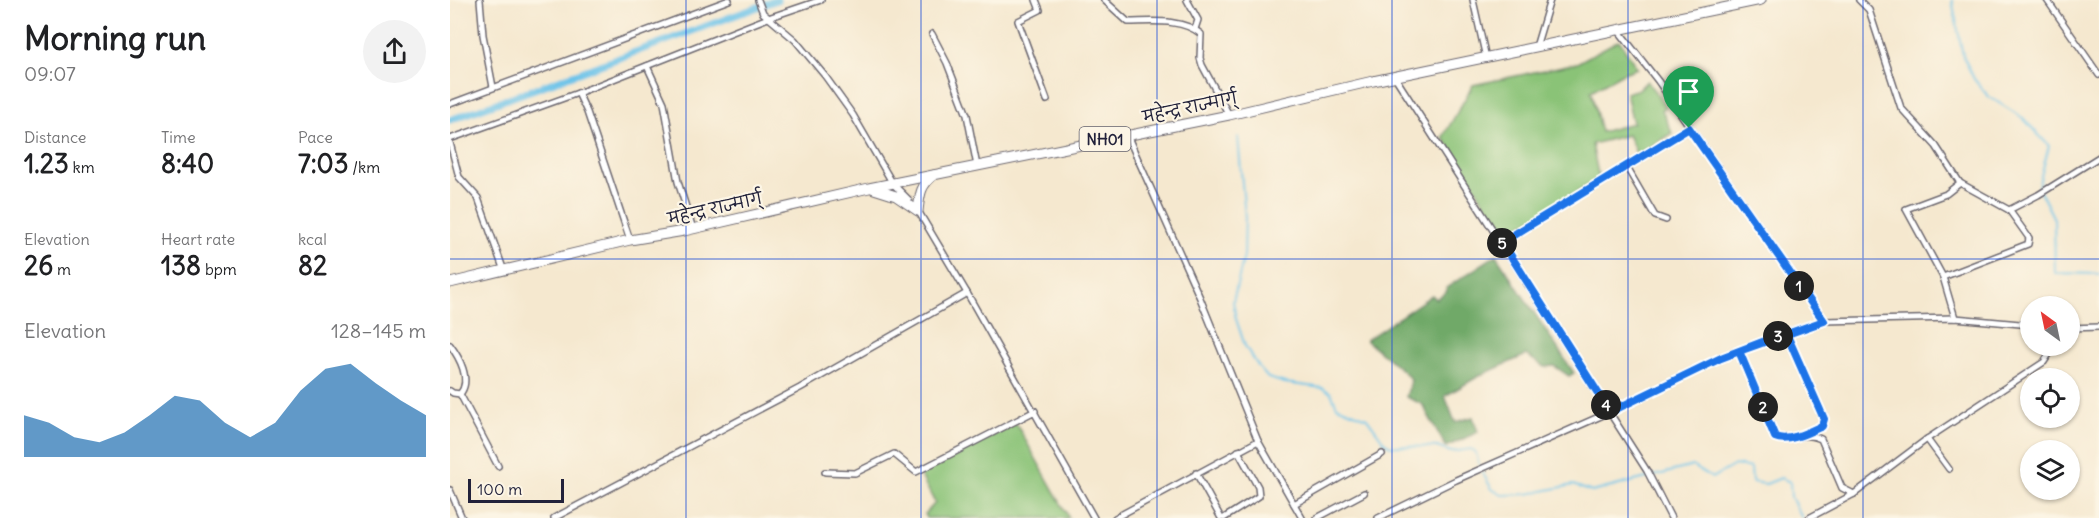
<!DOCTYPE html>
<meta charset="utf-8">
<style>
:root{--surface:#fff;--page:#f2f2f2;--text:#202124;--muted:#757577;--accent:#1f6fb2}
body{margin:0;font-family:Delius,"Playpen Sans Deva",sans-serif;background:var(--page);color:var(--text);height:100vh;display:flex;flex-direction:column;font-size:22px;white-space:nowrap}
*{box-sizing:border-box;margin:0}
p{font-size:20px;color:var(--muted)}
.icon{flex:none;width:33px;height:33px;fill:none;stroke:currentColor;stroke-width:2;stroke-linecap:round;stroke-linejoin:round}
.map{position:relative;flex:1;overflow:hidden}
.sheet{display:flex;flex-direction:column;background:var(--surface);width:450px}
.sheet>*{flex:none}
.needle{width:39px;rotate:327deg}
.buttons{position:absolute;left:1570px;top:296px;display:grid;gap:12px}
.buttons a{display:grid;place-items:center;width:60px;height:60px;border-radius:50%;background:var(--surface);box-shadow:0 2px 4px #0004;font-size:30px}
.scale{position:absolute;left:18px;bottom:15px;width:96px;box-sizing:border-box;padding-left:6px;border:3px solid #22223b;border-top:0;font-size:16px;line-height:21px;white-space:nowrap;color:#22223b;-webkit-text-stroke:4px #fcf5e5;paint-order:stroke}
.pin{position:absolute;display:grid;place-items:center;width:51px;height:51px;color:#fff;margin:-62px -26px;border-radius:50% 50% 50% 0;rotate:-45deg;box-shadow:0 0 6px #0007}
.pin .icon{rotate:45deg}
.km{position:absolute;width:30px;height:30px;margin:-15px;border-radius:50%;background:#222;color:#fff;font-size:16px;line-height:30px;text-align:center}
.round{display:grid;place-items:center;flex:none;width:63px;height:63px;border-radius:32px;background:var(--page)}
.summary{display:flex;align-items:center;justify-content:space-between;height:102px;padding:0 24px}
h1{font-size:33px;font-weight:800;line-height:45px}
.stats{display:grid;grid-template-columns:repeat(3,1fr);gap:9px;height:102px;padding:6px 24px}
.stats div{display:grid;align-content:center}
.stats b{font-size:26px;font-weight:800}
.stats small{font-size:16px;font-weight:400}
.stats p{font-size:16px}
.chart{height:168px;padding:12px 24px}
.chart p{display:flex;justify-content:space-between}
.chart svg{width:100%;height:108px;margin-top:6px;fill:var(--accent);opacity:.7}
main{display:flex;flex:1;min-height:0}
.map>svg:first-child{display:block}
.green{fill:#8ac377;stroke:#567259;stroke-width:1.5}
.forest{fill:#6fa968;stroke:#486652;stroke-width:1.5}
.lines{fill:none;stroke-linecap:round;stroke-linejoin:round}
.stream{stroke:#6cc3e9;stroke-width:2}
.canal{stroke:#6cc3e9;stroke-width:7}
.minor-casing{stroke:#6c676f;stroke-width:8}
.trunk-casing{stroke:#6c676f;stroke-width:11}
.minor{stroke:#fff;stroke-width:5}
.trunk{stroke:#fff;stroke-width:9}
.route-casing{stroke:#fff;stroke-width:12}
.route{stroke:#1a73e8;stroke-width:8}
.grid{fill:none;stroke:#1d4ed8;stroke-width:1.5;stroke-opacity:0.55}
.labels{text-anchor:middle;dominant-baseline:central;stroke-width:4.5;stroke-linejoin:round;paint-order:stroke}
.shield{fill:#fcf5e5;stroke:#63616e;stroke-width:1.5}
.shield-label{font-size:15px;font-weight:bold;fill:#22223b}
.street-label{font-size:16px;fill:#22223b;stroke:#fcf5e5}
</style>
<main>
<section class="sheet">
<div class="summary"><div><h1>Morning run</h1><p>09:07</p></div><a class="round"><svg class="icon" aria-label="share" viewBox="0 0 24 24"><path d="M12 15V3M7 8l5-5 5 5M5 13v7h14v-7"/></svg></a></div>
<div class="stats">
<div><p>Distance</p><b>1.23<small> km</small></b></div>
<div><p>Time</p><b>8:40</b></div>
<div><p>Pace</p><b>7:03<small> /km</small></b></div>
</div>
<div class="stats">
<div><p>Elevation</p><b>26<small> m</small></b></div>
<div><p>Heart rate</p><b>138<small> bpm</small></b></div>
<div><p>kcal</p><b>82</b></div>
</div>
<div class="chart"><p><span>Elevation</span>128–145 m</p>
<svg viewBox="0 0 160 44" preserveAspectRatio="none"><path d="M0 44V27L10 30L20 36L30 38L40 34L50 27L60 19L70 21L80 30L90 36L100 30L110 17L120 8L130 6L140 14L150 21L160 27V44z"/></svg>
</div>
</section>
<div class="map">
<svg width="1649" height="518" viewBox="0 0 1649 518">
<rect width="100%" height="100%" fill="#fcf5e5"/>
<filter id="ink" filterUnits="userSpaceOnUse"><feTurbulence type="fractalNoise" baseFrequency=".0167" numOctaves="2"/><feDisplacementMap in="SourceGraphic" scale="12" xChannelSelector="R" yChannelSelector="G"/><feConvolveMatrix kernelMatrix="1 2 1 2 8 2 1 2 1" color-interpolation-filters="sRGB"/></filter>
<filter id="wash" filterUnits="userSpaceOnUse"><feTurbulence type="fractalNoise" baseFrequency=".008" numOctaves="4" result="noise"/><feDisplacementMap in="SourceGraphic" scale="24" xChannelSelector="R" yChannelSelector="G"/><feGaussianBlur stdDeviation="1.35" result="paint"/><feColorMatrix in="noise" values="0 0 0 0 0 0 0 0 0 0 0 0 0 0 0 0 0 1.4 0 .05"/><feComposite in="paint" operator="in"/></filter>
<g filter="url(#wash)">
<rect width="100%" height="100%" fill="#f5e8cf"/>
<!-- green -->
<g class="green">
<path d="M1169,40L1187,68L1171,74L1141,91L1151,132L1183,123L1176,93L1189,89L1197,81L1216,107L1212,110L1222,133L1187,155L1178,135L1142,144L1149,179L1055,235L993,137L1023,85L1127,63Z"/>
<path d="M566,423L619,518H477L475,514L485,503L470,474Z"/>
</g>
<!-- forest -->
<path class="forest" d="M1046,255L1124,373L1119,376L1104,366L1094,367L1076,355L1029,376L995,396L1005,422L1023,417L1028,432L996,447L972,404L956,397L961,380L953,371L916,340L982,295L986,299L997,291L996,288Z"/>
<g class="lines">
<!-- stream -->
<g class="stream">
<path d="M1502,0L1513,56L1524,79L1538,96L1573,118L1599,146L1588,187L1604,219L1605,273L1649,274"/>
<path d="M788,137L795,217L794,256L783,301L786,319L795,346L810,369L818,378L835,383L873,388L881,393L887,406L917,418L935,443L941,446L987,447L1001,452L1021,449L1026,453L1029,464"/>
<path d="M1032,472L1042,489L1052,495L1077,494L1123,485L1142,492L1243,466L1262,478L1285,465L1301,468L1302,482L1316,484L1331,478L1340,482L1341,497L1352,518"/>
</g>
<!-- canal -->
<path class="canal" d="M0,120L327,0"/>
</g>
</g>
<g filter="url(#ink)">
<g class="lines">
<defs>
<g id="minor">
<path d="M30,0L33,35L43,87"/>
<path d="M308,0L313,13L345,40L375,76L403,115L443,184L459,200"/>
<path d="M586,0L590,10L568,21L597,100"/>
<path d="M654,0L678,22C701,22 732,18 751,34L750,58L752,65L779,115"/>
<path d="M737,0L748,20L745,29"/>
<path d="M1023,0L1036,58"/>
<path d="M1409,0L1419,10L1451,108L1486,146L1510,183L1496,194L1456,209L1493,277L1505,318"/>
<path d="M1597,0L1649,75"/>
<path d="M1168,30L1208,81L1374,321"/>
<path d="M482,34L497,63L517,115L527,166"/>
<path d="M1086,47L1100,0"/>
<path d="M197,66L214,103L228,182L243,229"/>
<path d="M945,77L1197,471L1221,518"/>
<path d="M128,93L137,112L180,240"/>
<path d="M0,104L279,0"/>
<path d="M0,139L128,93L318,18L371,0"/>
<path d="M0,143L9,177L28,198L54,271"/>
<path d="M1176,166L1205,216L1216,220"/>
<path d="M1510,183L1559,210L1588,195L1649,157"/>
<path d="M467,209L517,293L644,518"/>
<path d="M1052,242L1239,128"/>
<path d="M1493,277L1578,244L1579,238L1559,210"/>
<path d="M1620,328L1649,327"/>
<path d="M1336,333L1374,419L1372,426L1355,434"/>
<path d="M0,345C9,357 22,380 10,394"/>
<path d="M1289,351L1325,437C1338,443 1352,430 1371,439L1392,488L1404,494"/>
<path d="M0,391L3,393L10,394L48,466"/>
<path d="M1477,439L1499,469"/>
<path d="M808,441L852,518"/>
<path d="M375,472L405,473L444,454L466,472L585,411"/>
<path d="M746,473L771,518"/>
<path d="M0,490L12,518"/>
<path d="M844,504L932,454"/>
<path d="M104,518L350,388L517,293"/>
<path d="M665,518L808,441L750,298L677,135"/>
<path d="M774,518L809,496L808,487L788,451"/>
<path d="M867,518L914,493"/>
<path d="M928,518L1006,480L1160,412L1271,358L1336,333L1374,321L1505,318L1581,325"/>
<path d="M1359,518L1404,494L1477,439L1594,362L1605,345"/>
</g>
<g id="trunk">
<path d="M424,189L446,196L468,211C470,194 470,186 484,175"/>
<path d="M0,283L180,240L234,231L419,188L779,115L923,81L1311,0"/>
</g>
</defs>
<!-- minor casing -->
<use href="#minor" class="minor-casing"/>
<!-- trunk casing -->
<use href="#trunk" class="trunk-casing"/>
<!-- minor -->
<use href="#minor" class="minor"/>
<!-- trunk -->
<use href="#trunk" class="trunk"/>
</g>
</g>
<g class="lines" filter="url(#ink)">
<defs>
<path id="route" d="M1239,128L1374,321L1289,351L1325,437C1338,443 1359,432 1372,426L1374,419L1336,333L1271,358L1160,412L1052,242L1239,128"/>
</defs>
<!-- route casing -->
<use href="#route" class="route-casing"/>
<!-- route -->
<use href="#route" class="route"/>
</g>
<!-- grid -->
<path class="grid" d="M236,0V518M471,0V518M707,0V518M942,0V518M1178,0V518M1413,0V518M0,259H1649"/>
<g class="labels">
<!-- shield labels -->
<rect class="shield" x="629.5" y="127" width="51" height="24" rx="4.5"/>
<g class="shield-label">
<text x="655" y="139">NH01</text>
</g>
<!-- street labels -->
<g class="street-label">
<text transform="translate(740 107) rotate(-12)">महेन्द्र राज्मार्ग्</text>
<text transform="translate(265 208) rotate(-13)">महेन्द्र राज्मार्ग्</text>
</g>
</g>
</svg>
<div class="buttons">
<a><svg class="needle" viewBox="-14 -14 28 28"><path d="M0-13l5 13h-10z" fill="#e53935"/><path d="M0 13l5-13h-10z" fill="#757577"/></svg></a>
<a><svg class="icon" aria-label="locate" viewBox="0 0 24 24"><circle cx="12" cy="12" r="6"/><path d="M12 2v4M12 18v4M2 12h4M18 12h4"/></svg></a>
<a><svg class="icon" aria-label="layers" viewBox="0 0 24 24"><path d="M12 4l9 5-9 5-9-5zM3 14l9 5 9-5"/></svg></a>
</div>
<div class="scale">100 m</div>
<div class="pin" style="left:1239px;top:128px;background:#1e9e55"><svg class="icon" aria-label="arrive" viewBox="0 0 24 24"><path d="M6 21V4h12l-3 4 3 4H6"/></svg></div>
<b class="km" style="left:1349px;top:286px">1</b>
<b class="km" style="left:1313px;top:407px">2</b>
<b class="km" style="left:1328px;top:336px">3</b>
<b class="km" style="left:1156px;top:405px">4</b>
<b class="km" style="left:1052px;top:243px">5</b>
</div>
</main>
